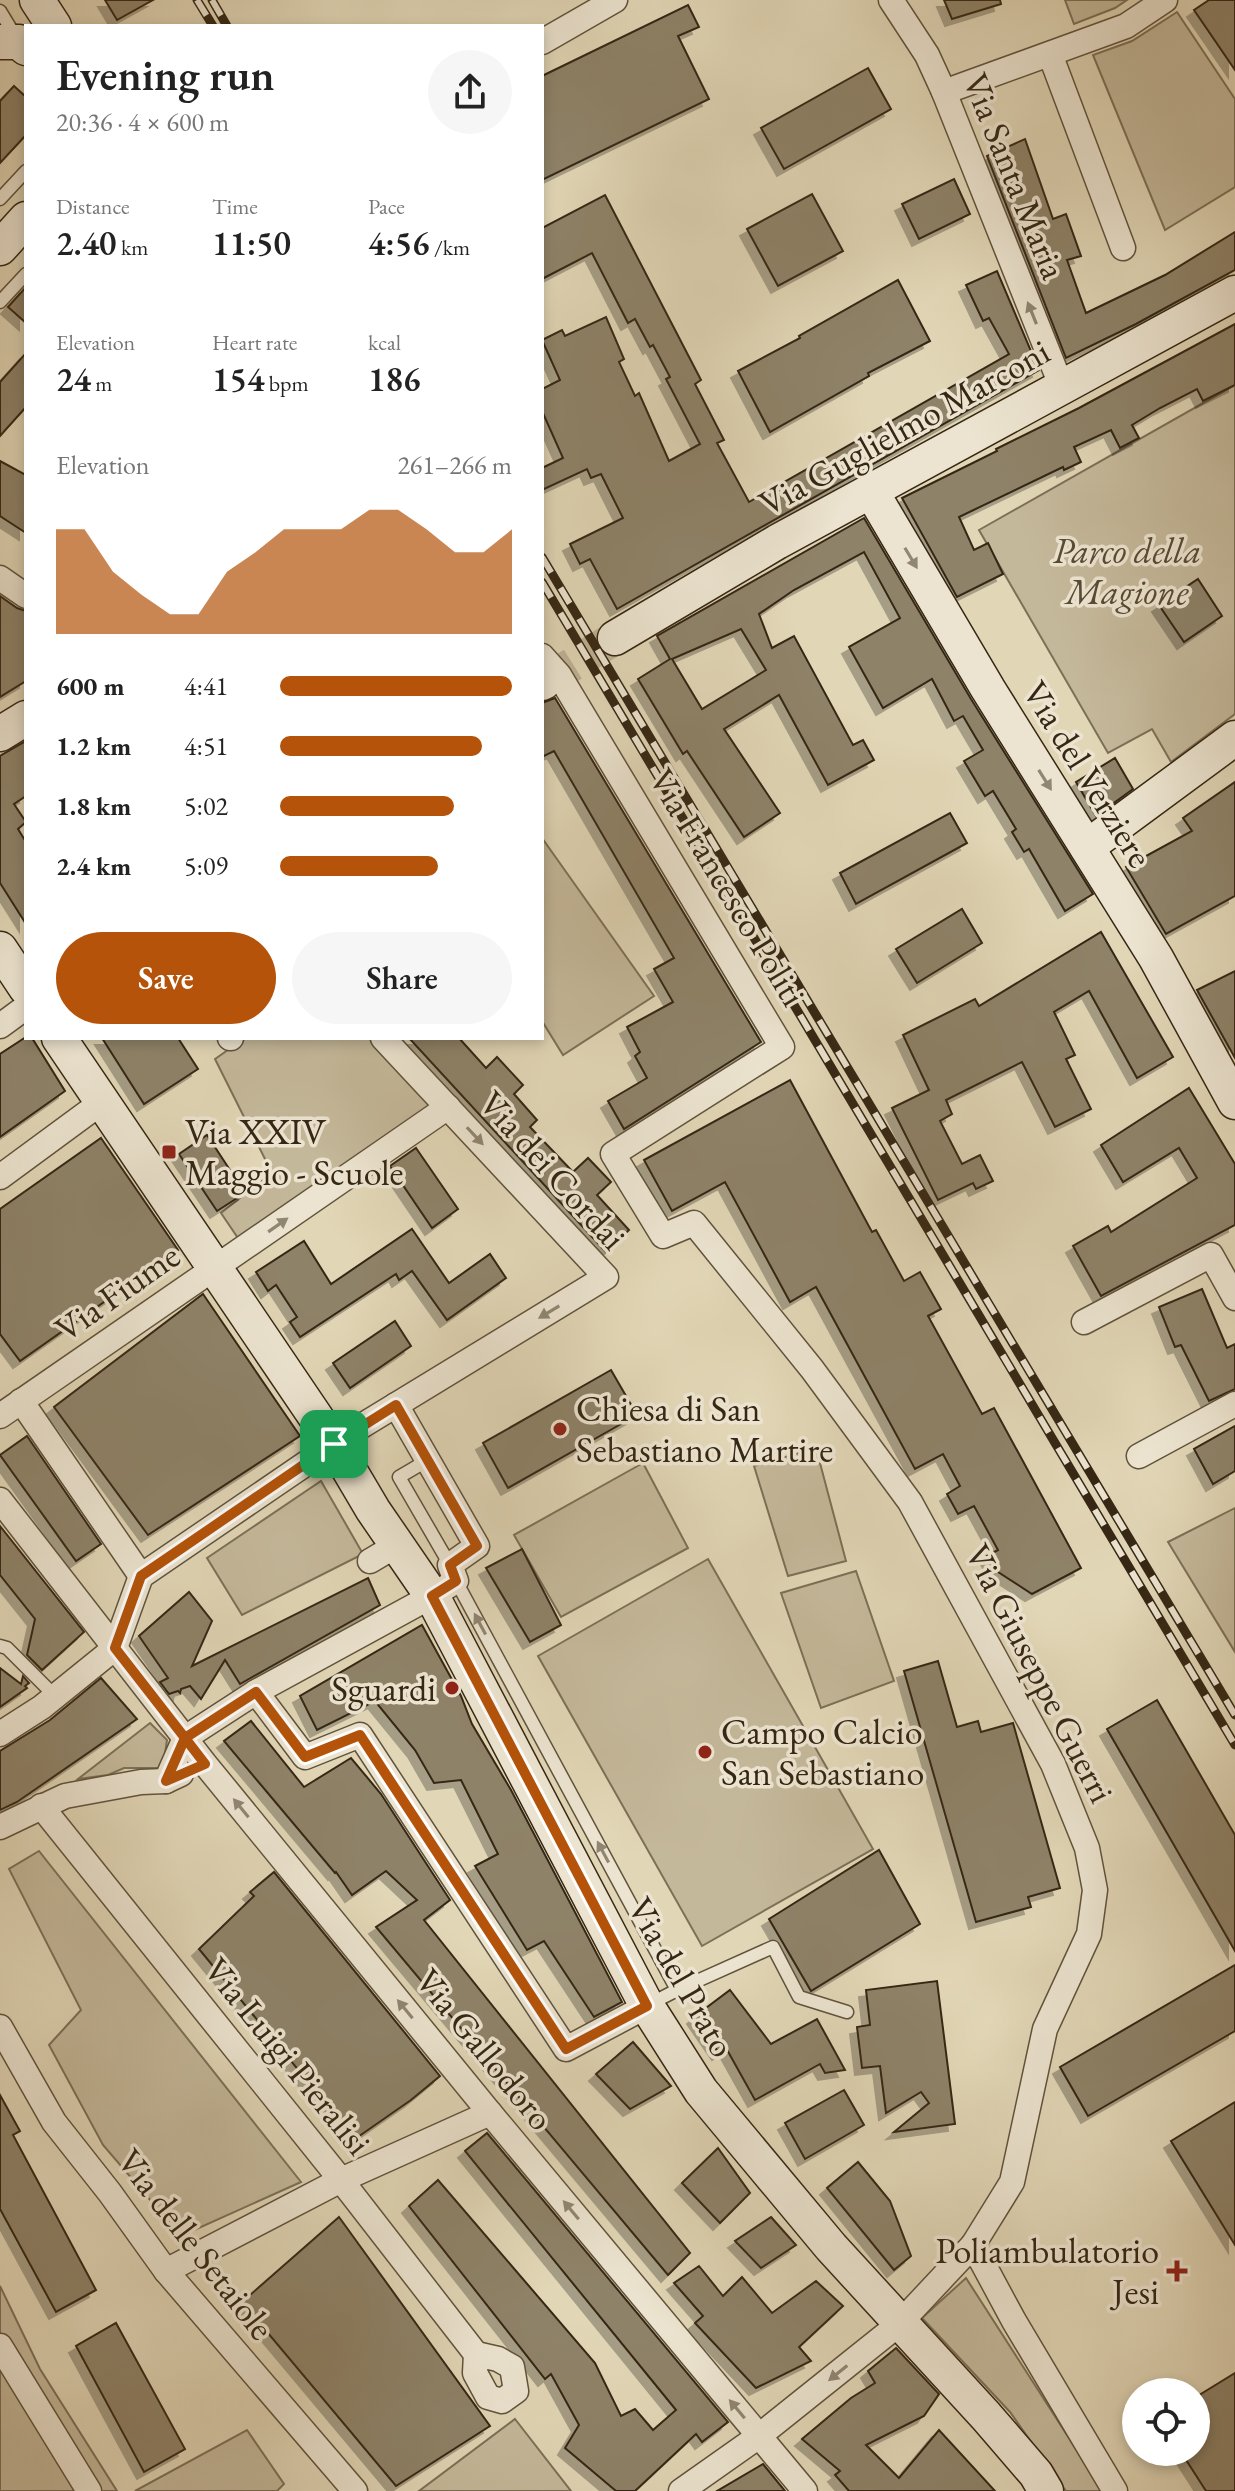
<!DOCTYPE html>
<meta charset="utf-8">
<style>
:root{--surface:#fff;--page:#f6f6f6;--text:#222;--muted:#767676;--accent:#b45309}
body{margin:0;font-family:"EB Garamond",serif;background:var(--page);color:var(--text);height:100vh;display:flex;flex-direction:column;font-size:30px;white-space:nowrap}
*{box-sizing:border-box;margin:0}
p{font-size:26px;color:var(--muted)}
.icon{flex:none;width:44px;height:44px;fill:none;stroke:currentColor;stroke-width:2;stroke-linecap:round;stroke-linejoin:round}
.map{position:relative;flex:1;overflow:hidden}
.drawer{position:absolute;left:24px;top:24px;width:520px;height:1016px;display:flex;flex-direction:column;background:var(--surface);border-radius:0px;box-shadow:0 4px 12px #0003}
.drawer>*{flex:none}
.controls{position:absolute;left:1122px;top:2378px;display:grid;gap:16px}
.controls a{display:grid;place-items:center;width:88px;height:88px;border-radius:50%;background:var(--surface);box-shadow:0 4px 12px #0003;font-size:40px}
.pin{position:absolute;display:grid;place-items:center;width:68px;height:68px;color:#fff;margin:-34px;border-radius:16px;box-shadow:0 4px 12px #0006}
.round{display:grid;place-items:center;flex:none;width:84px;height:84px;border-radius:42px;background:var(--page)}
.headline{display:flex;align-items:center;justify-content:space-between;height:136px;padding:0 32px}
h1{font-size:44px;font-weight:600;line-height:60px}
.figures{display:grid;grid-template-columns:repeat(3,1fr);gap:12px;height:136px;padding:8px 32px}
.figures div{display:grid;align-content:center}
.figures b{font-size:34px;font-weight:600}
.figures small{font-size:22px;font-weight:400}
.figures p{font-size:22px}
.chart{height:224px;padding:16px 32px}
.chart p{display:flex;justify-content:space-between}
.chart svg{width:100%;height:144px;margin-top:8px;fill:var(--accent);opacity:.7}
.primary-button{display:flex;gap:16px;margin-top:auto;padding:16px 32px}
.primary-button a{flex:1;height:92px;border-radius:48px;background:var(--accent);color:#fff;font-size:32px;font-weight:600;line-height:92px;text-align:center}
.primary-button a+a{background:var(--page);color:var(--text)}
ul{padding:0 32px;list-style:none;font-size:26px}
li{display:grid;grid-template-columns:128px 96px 1fr;align-items:center;height:60px}
li i{height:20px;border-radius:10px;background:var(--accent)}
.map>svg:first-child{display:block}
.green{fill:#c4b89a;stroke:#7c7057;stroke-width:2}
.building{fill:#8e8268;stroke:#352714;stroke-width:2;fill-rule:evenodd;filter:url(#shadow)}
.lines{fill:none;stroke-linecap:round;stroke-linejoin:round}
.secondary-tunnel{stroke:#bfb396;stroke-width:34;stroke-dasharray:34 17;stroke-linecap:butt}
.lane-casing{stroke:#60533c;stroke-width:15}
.street-casing{stroke:#60533c;stroke-width:27}
.secondary-casing{stroke:#352714;stroke-width:37}
.lane{stroke:#ece4d0;stroke-width:12}
.street{stroke:#ece4d0;stroke-width:24}
.secondary{stroke:#ece4d0;stroke-width:34}
.rail-casing{stroke:#352714;stroke-width:9}
.rail{stroke:#ece4d0;stroke-width:6;stroke-dasharray:18;stroke-linecap:butt}
.oneway{fill:#908672}
.route-casing{stroke:#fff;stroke-width:16}
.route{stroke:#b45309;stroke-width:10}
.poi-dot{fill:#8f2418;stroke:#ece4d0;stroke-width:3}
.labels{text-anchor:middle;dominant-baseline:central;stroke-width:7;stroke-linejoin:round;paint-order:stroke}
.street-label{font-size:36px;fill:#352714;stroke:#ece4d0}
.park-label{font-size:36px;font-style:italic;fill:#594b36;stroke:#ece4d0}
.poi-label{font-size:36px;fill:#352714;stroke:#ece4d0;text-anchor:start}
</style>
<div class="map">
<svg width="1235" height="2491" viewBox="0 0 1235 2491">
<defs>
<filter id="shadow"><feDropShadow dx="-7" dy="7" stdDeviation="0" flood-color="#0004"/></filter>
</defs>
<rect width="100%" height="100%" fill="#e1d6b6"/>
<filter id="stains"><feTurbulence type="fractalNoise" baseFrequency=".0025" numOctaves="4"/><feColorMatrix values="0 0 0 0 .2 0 0 0 0 .09 0 0 0 0 .02 0 0 0 .5 -.17"/></filter>
<radialGradient id="worn" r=".72"><stop offset=".6" stop-color="#630" stop-opacity="0"/><stop offset="1" stop-color="#630" stop-opacity=".3"/></radialGradient>
<!-- green -->
<g class="green">
<path d="M1065,0H1127L1115,8L1074,24Z"/>
<path d="M1177,12L1235,99V187L1165,230L1093,55L1132,41Z"/>
<path d="M1235,385V714L1171,762L1152,729L1108,753L979,530Z"/>
<path d="M542,838L654,996L563,1055L542,1021Z"/>
<path d="M245,1038H375L436,1106L240,1241L221,1213L272,1173L215,1059Z"/>
<path d="M816,1448L846,1561L788,1576L754,1466Z"/>
<path d="M643,1463L688,1548L561,1617L514,1535Z"/>
<path d="M321,1481L363,1554L242,1615L207,1558Z"/>
<path d="M1235,1508V1652L1168,1542Z"/>
<path d="M708,1559L873,1849L702,1946L538,1656Z"/>
<path d="M856,1571L894,1681L821,1708L781,1593Z"/>
<path d="M150,1723L167,1740L163,1768H124L108,1775L78,1779Z"/>
<path d="M39,1851L301,2182L181,2236L103,2145L49,2045L81,2010L9,1869Z"/>
<path d="M966,2278L1103,2491H1066L1010,2412L922,2318Z"/>
<path d="M0,2286L40,2369L117,2491H0Z"/>
<path d="M515,2419L571,2491H419Z"/>
<path d="M247,2430L284,2484L277,2491H135Z"/>
</g>
<!-- building -->
<g class="building">
<path d="M105,0H153L117,20Z"/>
<path d="M944,0H1000L1001,4L952,19Z"/>
<path d="M1209,0H1235V70L1194,10Z"/>
<path d="M688,5L699,27L678,36L709,99L542,180V76Z"/>
<path d="M868,68L891,109L784,169L761,128Z"/>
<path d="M14,86L26,97V135L0,163V101Z"/>
<path d="M1025,139L1053,219L1066,214L1081,256L1067,260L1086,313L1165,275L1235,232V270L1136,324L1066,358L987,156Z"/>
<path d="M954,179L970,214L919,239L902,204Z"/>
<path d="M812,194L843,251L778,286L747,229Z"/>
<path d="M605,195L701,380L695,384L724,440L717,443L749,502L1009,354L989,318L983,321L966,285L997,271L1039,370L617,609L590,559L580,564L570,544L623,518L601,474L591,478L587,469L542,490V468L563,458L542,411V389L560,380L542,340L562,330L565,336L606,317L624,359L619,362L635,396L639,393L669,461L700,444L666,379L670,377L653,345L650,347L635,319L628,323L592,253L542,279V228Z"/>
<path d="M898,280L930,341L868,373L869,376L770,432L738,371L800,338L799,336Z"/>
<path d="M26,287V323L8,307Z"/>
<path d="M1235,324V385L1203,401L1197,389L1160,408L1132,425L1139,438L1120,448L1111,430L1074,447L1081,462L1064,470L1063,467L959,517L974,550L988,543L1003,574L957,597L902,498L997,451L996,449L1079,408Z"/>
<path d="M26,353V407L0,436V382Z"/>
<path d="M0,461L26,475V533L0,516Z"/>
<path d="M864,518L971,699L1093,894L1065,911L1029,849L1024,852L1012,832L1016,829L993,791L985,796L964,761L983,750L963,716L954,721L932,679L883,708L849,647L900,618L864,552L794,590L759,614L772,648L794,636L853,745L863,740L874,760L828,785L779,695L724,729L780,813L744,837L687,751L683,754L638,679L670,659L657,636ZM741,629L766,670L702,709L672,659Z"/>
<path d="M1198,579L1222,616L1184,642L1159,605Z"/>
<path d="M0,596L17,608L26,611V681L0,697Z"/>
<path d="M555,698L761,1042L624,1129L608,1101L647,1078L635,1056L640,1052L627,1027L673,1002L654,969L674,958L554,751L542,757V703Z"/>
<path d="M26,741V796L14,804L26,822L18,829L26,842V924L0,883V756Z"/>
<path d="M1115,758L1133,789L1096,816L1076,782Z"/>
<path d="M1235,782V896L1166,934L1126,867L1192,831L1183,818Z"/>
<path d="M950,813L967,843L856,904L840,873Z"/>
<path d="M962,909L982,943L917,983L896,949Z"/>
<path d="M1101,932L1173,1057L1137,1078L1089,991L1054,1012L1075,1055L1066,1059L1091,1109L1055,1127L1022,1062L946,1100L952,1114L940,1121L962,1164L980,1155L993,1181L976,1189L973,1183L938,1200L892,1108L929,1090L903,1035L975,999L979,1006Z"/>
<path d="M1235,971V1058L1197,990Z"/>
<path d="M26,1037L32,1038L65,1091L0,1137V1054Z"/>
<path d="M102,1038H178L198,1069L144,1104Z"/>
<path d="M409,1038H459L486,1068L497,1057L523,1085L514,1094L537,1120L530,1127L573,1172L588,1158L611,1182L597,1195L629,1230L606,1252Z"/>
<path d="M790,1080L872,1232L876,1230L904,1281L920,1272L941,1309L928,1316L982,1414L994,1408L1081,1568L1032,1594L995,1570L987,1556L998,1550L974,1506L958,1514L947,1494L960,1486L943,1454L915,1469L816,1287L790,1302L725,1182L672,1211L644,1160Z"/>
<path d="M1189,1088L1235,1164V1225L1101,1296L1073,1246L1108,1226L1111,1232L1197,1178L1179,1148L1123,1182L1101,1145Z"/>
<path d="M207,1135L245,1193L217,1211L179,1154Z"/>
<path d="M101,1138L178,1250L20,1361L0,1334V1209Z"/>
<path d="M416,1148L458,1209L432,1228L390,1166Z"/>
<path d="M412,1229L449,1283L490,1254L506,1278L447,1320L412,1271L399,1280L396,1274L300,1337L290,1322L297,1317L276,1285L268,1291L256,1272L304,1241L331,1284Z"/>
<path d="M1202,1289L1227,1348L1235,1344V1389L1209,1401L1181,1345L1175,1347L1159,1307Z"/>
<path d="M203,1294L300,1436L148,1535L54,1407Z"/>
<path d="M395,1321L411,1346L350,1388L333,1363Z"/>
<path d="M611,1370L637,1415L508,1488L483,1443Z"/>
<path d="M1235,1426V1471L1213,1484L1194,1449Z"/>
<path d="M27,1436L101,1544L76,1561L0,1455Z"/>
<path d="M0,1526L84,1632L42,1670L27,1655L35,1619L0,1575Z"/>
<path d="M522,1549L561,1625L530,1642L486,1568Z"/>
<path d="M368,1578L380,1605L240,1684L225,1660L201,1699L190,1686L181,1689L180,1693L178,1691L169,1694L160,1682L168,1678L139,1636L189,1592L212,1621L192,1666Z"/>
<path d="M422,1625L461,1696L472,1724L511,1790L622,2002L594,2017L544,1941L527,1950L475,1866L498,1854L461,1780L434,1783L415,1750L375,1701L317,1730L300,1696Z"/>
<path d="M938,1661L957,1727L978,1721L981,1732L1013,1723L1060,1888L1028,1897L1031,1907L976,1922L904,1671Z"/>
<path d="M0,1668L21,1684L23,1676L29,1683L25,1686L27,1688L0,1707Z"/>
<path d="M101,1678L137,1719L17,1802L0,1810V1751L50,1720Z"/>
<path d="M1157,1700L1235,1835V1951L1107,1729Z"/>
<path d="M251,1721L304,1787L351,1758L381,1794L450,1900L424,1920L690,2253L668,2275L376,1927L417,1900L386,1871L352,1895L336,1872L335,1873L224,1741Z"/>
<path d="M879,1850L920,1924L811,1991L769,1919Z"/>
<path d="M274,1872L440,2076L411,2100L355,2139L199,1949L254,1896L250,1892Z"/>
<path d="M1235,1965V2031L1088,2116L1060,2067Z"/>
<path d="M937,1981L955,2124L894,2132L929,2103L921,2092L886,2113L880,2066L862,2068L857,2027L870,2025L866,1990Z"/>
<path d="M730,1990L771,2044L817,2019L845,2070L825,2073L820,2064L755,2100L726,2048L719,2053L694,2017Z"/>
<path d="M633,2042L671,2086L630,2109L596,2074Z"/>
<path d="M844,2090L864,2125L805,2159L785,2123Z"/>
<path d="M0,2095L20,2131L13,2135L96,2290L56,2312L0,2209Z"/>
<path d="M1235,2102V2245L1171,2141Z"/>
<path d="M487,2133L728,2422L702,2442L696,2434L635,2491H616L565,2448L579,2425L551,2374L545,2379L409,2206L438,2180L595,2363L621,2416L635,2409L653,2430L676,2410L465,2151Z"/>
<path d="M718,2148L750,2193L720,2223L682,2183Z"/>
<path d="M858,2162L890,2201L911,2256L894,2270L827,2188Z"/>
<path d="M339,2217L490,2426L396,2486L242,2302Z"/>
<path d="M771,2217L796,2245L761,2268L735,2241Z"/>
<path d="M699,2266L723,2296L742,2277L772,2313L816,2281L843,2306L799,2347L811,2361L756,2388L695,2323L703,2316L674,2283Z"/>
<path d="M116,2323L185,2449L144,2472L76,2346Z"/>
<path d="M896,2348L939,2394L924,2416L866,2445L899,2478L939,2430L995,2491H849L835,2475L840,2471L802,2439L851,2398L875,2383L868,2371Z"/>
<path d="M1235,2373V2491H1206L1181,2452H1196V2397Z"/>
<path d="M763,2464L785,2491H717Z"/>
</g>
<g class="lines">
<!-- secondary-tunnel -->
<path class="secondary-tunnel" d="M544,682L615,638"/>
<defs>
<g id="lane">
<path d="M0,11L17,39"/>
<path d="M0,199L26,171"/>
<path d="M0,302L26,274"/>
<path d="M428,1460L399,1477L450,1565"/>
<path d="M456,1581L677,1990L650,2004"/>
<path d="M0,1646L7,1648L55,1696"/>
<path d="M677,1990L773,1947L799,1997L847,2012"/>
</g>
<g id="street">
<path d="M891,0L927,55L944,92L1061,385"/>
<path d="M542,42L615,0"/>
<path d="M1050,54L1123,248"/>
<path d="M944,92L1126,26L1165,0"/>
<path d="M0,578L26,596"/>
<path d="M542,656L559,675L782,1047L613,1154L663,1236L694,1223L812,1369L910,1502L1053,1764L1087,1848L1095,1890L1089,1934L1045,2029L1012,2182L973,2245L899,2324L759,2436L681,2491"/>
<path d="M0,1026L26,1007"/>
<path d="M230,1038H231"/>
<path d="M0,1177L102,1102"/>
<path d="M1084,1322L1211,1255L1235,1298"/>
<path d="M21,1401L141,1576"/>
<path d="M0,1416L448,1107"/>
<path d="M1139,1456L1235,1404"/>
<path d="M0,1500L205,1764L490,2113L805,2491"/>
<path d="M370,1561L397,1545"/>
<path d="M115,1648L141,1576L355,1430L606,1277L383,1038"/>
<path d="M256,1692L432,1596L456,1581L450,1565L477,1546L396,1405"/>
<path d="M0,1734L42,1707L115,1648"/>
<path d="M166,1781L185,1738L256,1692L305,1757L360,1735L566,2049L647,2006"/>
<path d="M41,1806L341,2180L476,2354"/>
<path d="M0,1827L65,1796L141,1782L166,1781L181,1774"/>
<path d="M0,2027L54,2122L110,2193L166,2271L355,2491"/>
<path d="M973,2245L1014,2321L1115,2491"/>
<path d="M166,2271L341,2180L490,2113"/>
<path d="M0,2346L89,2491"/>
<path d="M476,2354L498,2359L512,2367L516,2391L502,2401L488,2397L475,2373Z"/>
</g>
<g id="secondary">
<path d="M37,0L54,26"/>
<path d="M0,42H19L26,48"/>
<path d="M0,248L26,219"/>
<path d="M871,491L988,689L1156,958L1235,1102"/>
<path d="M615,638L777,542L1235,293"/>
<path d="M542,683L544,682"/>
<path d="M0,734L26,718"/>
<path d="M1087,847L1235,738"/>
<path d="M0,949L26,988"/>
<path d="M59,1038L334,1444L373,1510L432,1596L647,2006L701,2091L831,2247L986,2416L1036,2474L1046,2491"/>
</g>
</defs>
<!-- lane casing -->
<use href="#lane" class="lane-casing"/>
<!-- street casing -->
<use href="#street" class="street-casing"/>
<!-- secondary casing -->
<use href="#secondary" class="secondary-casing"/>
<!-- lane -->
<use href="#lane" class="lane"/>
<!-- street -->
<use href="#street" class="street"/>
<!-- secondary -->
<use href="#secondary" class="secondary"/>
<defs>
<g id="rail">
<path d="M197,0L213,26"/>
<path d="M212,0L227,26"/>
<path d="M542,557L1235,1715"/>
<path d="M542,582L1235,1745"/>
</g>
</defs>
<!-- rail casing -->
<use href="#rail" class="rail-casing"/>
<!-- rail -->
<use href="#rail" class="rail"/>
</g>
<!-- one-way arrows -->
<defs><path id="oneway-solid" d="M-6-.8H1V-3.2L6.5 0L1 3.2V.8H-6Z" transform="scale(2)"/></defs>
<g class="oneway">
<use href="#oneway-solid" transform="translate(1032 313) rotate(-112)"/>
<use href="#oneway-solid" transform="translate(911 558) rotate(59)"/>
<use href="#oneway-solid" transform="translate(1045 780) rotate(58)"/>
<use href="#oneway-solid" transform="translate(475 1136) rotate(47)"/>
<use href="#oneway-solid" transform="translate(278 1225) rotate(-35)"/>
<use href="#oneway-solid" transform="translate(549 1312) rotate(149)"/>
<use href="#oneway-solid" transform="translate(480 1624) rotate(-118)"/>
<use href="#oneway-solid" transform="translate(241 1808) rotate(-129)"/>
<use href="#oneway-solid" transform="translate(603 1852) rotate(-118)"/>
<use href="#oneway-solid" transform="translate(405 2009) rotate(-129)"/>
<use href="#oneway-solid" transform="translate(571 2210) rotate(-130)"/>
<use href="#oneway-solid" transform="translate(838 2373) rotate(141)"/>
<use href="#oneway-solid" transform="translate(737 2409) rotate(-130)"/>
</g>
<g class="lines">
<defs>
<path id="route" d="M334,1444L141,1576L115,1648L185,1738L166,1781L205,1764L185,1738L256,1692L305,1757L360,1735L566,2049L647,2006L432,1596L456,1581L450,1565L477,1546L396,1405L334,1444"/>
</defs>
<!-- route casing -->
<use href="#route" class="route-casing"/>
<!-- route -->
<use href="#route" class="route"/>
</g>
<!-- markers -->
<g class="poi-dot">
<rect x="161" y="1144" width="16" height="16" rx="4"/>
<circle cx="560" cy="1429" r="8"/>
<circle cx="452" cy="1688" r="8"/>
<circle cx="705" cy="1752" r="8"/>
<path d="M1173 2259h8v8h8v8h-8v8h-8v-8h-8v-8h8z"/>
</g>
<g class="labels">
<!-- street labels -->
<g class="street-label">
<text transform="translate(1015 176) rotate(68)">Via Santa Maria</text>
<text transform="translate(904 427) rotate(-29)">Via Guglielmo Marconi</text>
<text transform="translate(1088 774) rotate(58)">Via del Verziere</text>
<text transform="translate(728 887) rotate(59)">Via Francesco Politi</text>
<text transform="translate(553 1170) rotate(48)">Via dei Cordai</text>
<text transform="translate(117 1292) rotate(-35)">Via Fiume</text>
<text transform="translate(1040 1673) rotate(63)">Via Giuseppe Guerri</text>
<text transform="translate(682 1977) rotate(60)">Via del Prato</text>
<text transform="translate(485 2049) rotate(51)">Via Gallodoro</text>
<text transform="translate(288 2056) rotate(51)">Via Luigi Pieralisi</text>
<text transform="translate(196 2244) rotate(52)">Via delle Setaiole</text>
</g>
<!-- park labels -->
<g class="park-label">
<text x="1127" y="550">Parco della<tspan x="1127" dy="41">Magione</tspan></text>
</g>
<!-- poi labels -->
<g class="poi-label">
<text x="185" y="1131">Via XXIV<tspan x="185" dy="41">Maggio - Scuole</tspan></text>
<text x="576" y="1408">Chiesa di San<tspan x="576" dy="41">Sebastiano Martire</tspan></text>
<text x="436" y="1688" text-anchor="end">Sguardi</text>
<text x="721" y="1731">Campo Calcio<tspan x="721" dy="41">San Sebastiano</tspan></text>
<text x="1159" y="2250" text-anchor="end">Poliambulatorio<tspan x="1159" dy="41">Jesi</tspan></text>
</g>
</g>
<rect width="100%" height="100%" filter="url(#stains)"/>
<rect width="100%" height="100%" fill="url(#worn)"/>
</svg>
<div class="controls">
<a><svg class="icon" aria-label="locate" viewBox="0 0 24 24"><circle cx="12" cy="12" r="6"/><path d="M12 2v4M12 18v4M2 12h4M18 12h4"/></svg></a>
</div>
<div class="pin" style="left:334px;top:1444px;background:#1e9e55"><svg class="icon" aria-label="arrive" viewBox="0 0 24 24"><path d="M6 21V4h12l-3 4 3 4H6"/></svg></div>
<section class="drawer">
<div class="headline"><div><h1>Evening run</h1><p>20:36 · 4 × 600 m</p></div><a class="round"><svg class="icon" aria-label="share" viewBox="0 0 24 24"><path d="M12 15V3M7 8l5-5 5 5M5 13v7h14v-7"/></svg></a></div>
<div class="figures">
<div><p>Distance</p><b>2.40<small> km</small></b></div>
<div><p>Time</p><b>11:50</b></div>
<div><p>Pace</p><b>4:56<small> /km</small></b></div>
</div>
<div class="figures">
<div><p>Elevation</p><b>24<small> m</small></b></div>
<div><p>Heart rate</p><b>154<small> bpm</small></b></div>
<div><p>kcal</p><b>186</b></div>
</div>
<div class="chart"><p><span>Elevation</span>261–266 m</p>
<svg viewBox="0 0 160 44" preserveAspectRatio="none"><path d="M0 44V12L10 12L20 25L30 32L40 38L50 38L60 25L70 19L80 12L90 12L100 12L110 6L120 6L130 12L140 19L150 19L160 12V44z"/></svg>
</div>
<ul>
<li><b>600 m</b>4:41<i style="width:100%"></i></li>
<li><b>1.2 km</b>4:51<i style="width:87%"></i></li>
<li><b>1.8 km</b>5:02<i style="width:75%"></i></li>
<li><b>2.4 km</b>5:09<i style="width:68%"></i></li>
</ul>
<div class="primary-button"><a>Save</a><a>Share</a></div>
</section>
</div>
